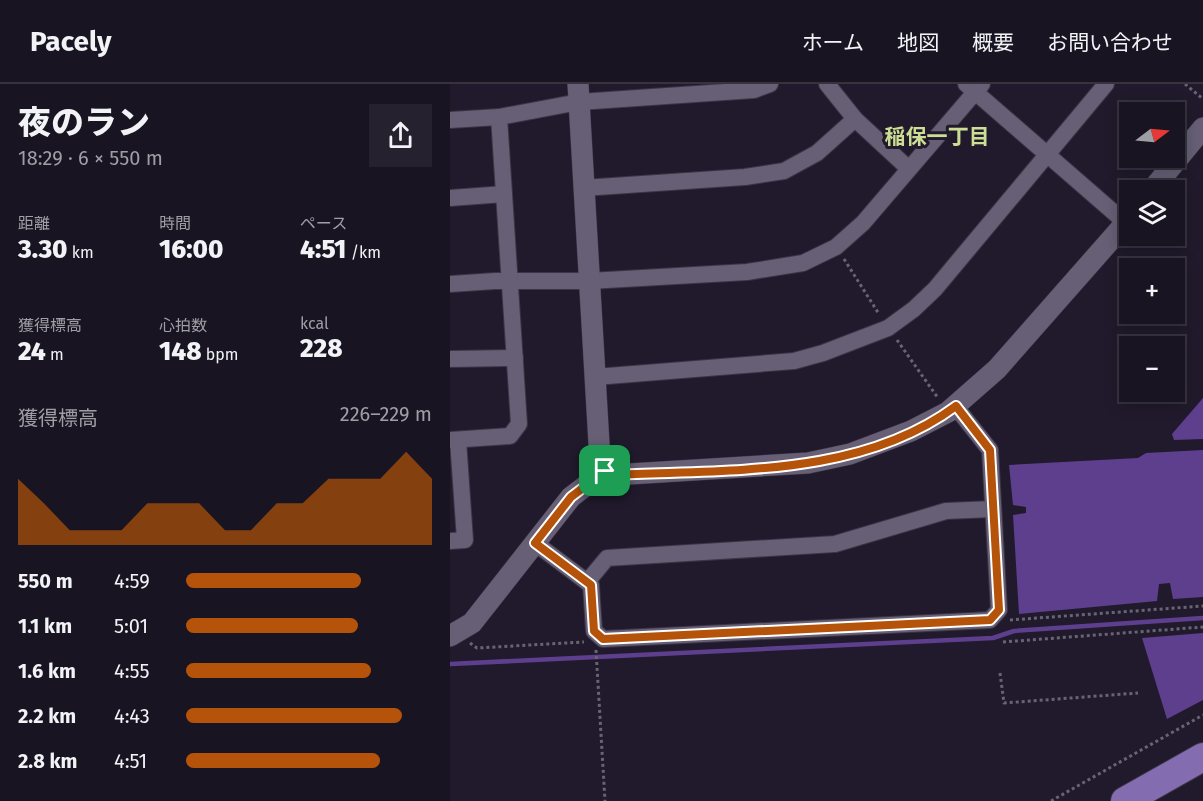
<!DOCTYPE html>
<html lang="ja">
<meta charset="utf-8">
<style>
:root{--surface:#181421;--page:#25212e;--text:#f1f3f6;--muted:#9f9ea5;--line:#36333f;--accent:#b45309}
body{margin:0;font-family:"Fira Sans","Noto Sans JP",sans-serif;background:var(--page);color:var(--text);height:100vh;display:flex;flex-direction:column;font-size:22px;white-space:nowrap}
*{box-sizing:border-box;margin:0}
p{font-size:20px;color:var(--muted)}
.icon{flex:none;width:33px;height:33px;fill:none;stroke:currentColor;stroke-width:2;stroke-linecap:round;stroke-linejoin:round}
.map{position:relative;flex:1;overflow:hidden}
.drawer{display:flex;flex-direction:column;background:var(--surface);width:450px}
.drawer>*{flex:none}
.needle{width:39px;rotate:74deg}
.controls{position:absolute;left:669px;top:18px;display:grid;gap:12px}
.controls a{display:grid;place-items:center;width:66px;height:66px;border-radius:0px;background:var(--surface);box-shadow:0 3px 15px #0003,0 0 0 2px var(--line);font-size:30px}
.pin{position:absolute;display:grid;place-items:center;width:51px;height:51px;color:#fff;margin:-26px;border-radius:12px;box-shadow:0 3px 9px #0006}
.round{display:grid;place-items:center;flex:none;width:63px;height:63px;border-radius:0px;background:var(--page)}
.summary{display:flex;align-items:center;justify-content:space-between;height:102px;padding:0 18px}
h1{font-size:33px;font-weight:800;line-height:45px}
.figures{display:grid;grid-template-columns:repeat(3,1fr);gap:9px;height:102px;padding:6px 18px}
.figures div{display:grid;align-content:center}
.figures b{font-size:26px;font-weight:800}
.figures small{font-size:16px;font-weight:400}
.figures p{font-size:16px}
.chart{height:168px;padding:12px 18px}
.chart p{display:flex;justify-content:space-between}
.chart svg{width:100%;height:108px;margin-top:6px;fill:var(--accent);opacity:.7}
ul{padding:0 18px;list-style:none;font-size:20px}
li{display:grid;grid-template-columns:96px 72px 1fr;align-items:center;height:45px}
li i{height:15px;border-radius:8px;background:var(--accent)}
header{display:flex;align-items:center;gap:36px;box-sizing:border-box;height:84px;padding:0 30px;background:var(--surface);border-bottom:2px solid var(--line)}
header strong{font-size:28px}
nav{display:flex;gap:33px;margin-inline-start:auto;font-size:21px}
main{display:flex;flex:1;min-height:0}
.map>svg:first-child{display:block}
.water{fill:#5e3f8e}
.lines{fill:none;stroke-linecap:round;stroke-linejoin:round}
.stream{stroke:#5e3f8e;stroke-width:4.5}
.minor-casing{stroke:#3a3544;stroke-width:18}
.tertiary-casing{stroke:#3a3544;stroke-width:22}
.trunk-casing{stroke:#3a3544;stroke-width:30}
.path{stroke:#696474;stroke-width:3;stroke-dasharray:3 3;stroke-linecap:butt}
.minor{stroke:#665f75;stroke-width:16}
.tertiary{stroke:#665f75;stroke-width:21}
.trunk{stroke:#846cb0;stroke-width:28}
.route-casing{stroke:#fff;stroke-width:12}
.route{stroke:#b45309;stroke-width:8}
.labels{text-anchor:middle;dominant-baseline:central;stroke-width:6;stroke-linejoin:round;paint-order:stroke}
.neighbourhood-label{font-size:21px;font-weight:bold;fill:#ccde93;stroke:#201a2c}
</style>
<header>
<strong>Pacely</strong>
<nav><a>ホーム</a><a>地図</a><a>概要</a><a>お問い合わせ</a></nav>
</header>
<main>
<section class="drawer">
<div class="summary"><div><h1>夜のラン</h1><p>18:29 · 6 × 550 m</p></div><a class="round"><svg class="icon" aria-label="share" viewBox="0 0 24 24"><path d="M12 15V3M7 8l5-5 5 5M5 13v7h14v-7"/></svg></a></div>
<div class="figures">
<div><p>距離</p><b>3.30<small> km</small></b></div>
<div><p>時間</p><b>16:00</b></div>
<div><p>ペース</p><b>4:51<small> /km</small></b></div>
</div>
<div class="figures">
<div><p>獲得標高</p><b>24<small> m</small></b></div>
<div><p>心拍数</p><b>148<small> bpm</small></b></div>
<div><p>kcal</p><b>228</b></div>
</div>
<div class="chart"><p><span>獲得標高</span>226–229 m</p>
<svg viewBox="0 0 160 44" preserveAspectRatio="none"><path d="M0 44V17L10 27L20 38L30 38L40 38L50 27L60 27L70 27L80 38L90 38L100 27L110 27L120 17L130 17L140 17L150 6L160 17V44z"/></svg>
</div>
<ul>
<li><b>550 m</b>4:59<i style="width:71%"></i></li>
<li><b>1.1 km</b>5:01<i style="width:70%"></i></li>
<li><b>1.6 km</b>4:55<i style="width:75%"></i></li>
<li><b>2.2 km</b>4:43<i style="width:88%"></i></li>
<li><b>2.8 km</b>4:51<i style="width:79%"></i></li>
</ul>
</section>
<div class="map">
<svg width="753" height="717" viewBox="0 0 753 717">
<rect width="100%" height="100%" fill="#201a2c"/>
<!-- water -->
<g class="water">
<path d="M753,314V355L724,356L722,350Z"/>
<path d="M753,366V513L723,515L720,499L709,500L707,517L569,530L563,431L576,429V423L563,421L559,381L688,374L696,369Z"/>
<path d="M753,549V616L717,635L692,554Z"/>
</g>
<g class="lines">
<!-- stream -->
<path class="stream" d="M0,580L543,554L564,547L753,534"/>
<defs>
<g id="minor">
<path d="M377,0L405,35L459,85"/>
<path d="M516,0L676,139"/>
<path d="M0,36L49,33L129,18L304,6L320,0"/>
<path d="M133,104L295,93L334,87L367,69L405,35"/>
<path d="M0,114L54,110"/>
<path d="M0,200L45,197H139L297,188L353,179L386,163L413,139L532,0"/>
<path d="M0,275L65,274"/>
<path d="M145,293L344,277L373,269L438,244L464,225L485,205L656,0"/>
<path d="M0,356L60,352L69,340L49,33"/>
<path d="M0,457L15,456L8,356"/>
<path d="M85,459L141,501L144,547L153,555L540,536L549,526L540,366L505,322"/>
<path d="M137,498L157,474L385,460L496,427L543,425"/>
</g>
<g id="tertiary">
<path d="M128,0L150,377L155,387L163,391L358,379L400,370L461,347L498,328L547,285L680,134"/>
<path d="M702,106L753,44"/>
<path d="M0,552L22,539L121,413L155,387"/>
</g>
<path id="trunk" d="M675,717L753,673"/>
</defs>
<!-- minor casing -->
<use href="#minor" class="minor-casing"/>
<!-- tertiary casing -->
<use href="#tertiary" class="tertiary-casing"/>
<!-- trunk casing -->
<use href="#trunk" class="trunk-casing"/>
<!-- path -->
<g class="path">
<path d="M735,0L753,15"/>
<path d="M394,175L429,230"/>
<path d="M447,256L488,314"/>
<path d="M560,536L753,522"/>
<path d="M553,558L753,543"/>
<path d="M20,559L27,564L134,558"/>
<path d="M146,566L155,717"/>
<path d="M550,589L554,619L688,609"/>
<path d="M601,717L753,631"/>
</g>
<!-- minor -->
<use href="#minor" class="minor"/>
<!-- tertiary -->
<use href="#tertiary" class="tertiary"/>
<!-- trunk -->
<use href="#trunk" class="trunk"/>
</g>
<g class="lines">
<defs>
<path id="route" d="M506,322L540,366L549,526L540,536L153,555L144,547L141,501L85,459L121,413L155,387L163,391C277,385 409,394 506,322Z"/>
</defs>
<!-- route casing -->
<use href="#route" class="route-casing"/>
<!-- route -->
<use href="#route" class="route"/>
</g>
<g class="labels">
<!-- neighbourhood labels -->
<g class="neighbourhood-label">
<text x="487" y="53">稲保一丁目</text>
</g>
</g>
</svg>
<div class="controls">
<a><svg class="needle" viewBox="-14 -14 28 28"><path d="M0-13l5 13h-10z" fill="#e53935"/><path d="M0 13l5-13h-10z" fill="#9f9ea5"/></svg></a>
<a><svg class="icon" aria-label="layers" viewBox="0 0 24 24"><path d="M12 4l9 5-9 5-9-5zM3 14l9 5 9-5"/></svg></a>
<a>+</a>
<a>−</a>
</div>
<div class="pin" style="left:155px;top:387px;background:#1e9e55"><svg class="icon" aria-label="arrive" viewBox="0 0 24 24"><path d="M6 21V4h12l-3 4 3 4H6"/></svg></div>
</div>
</main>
